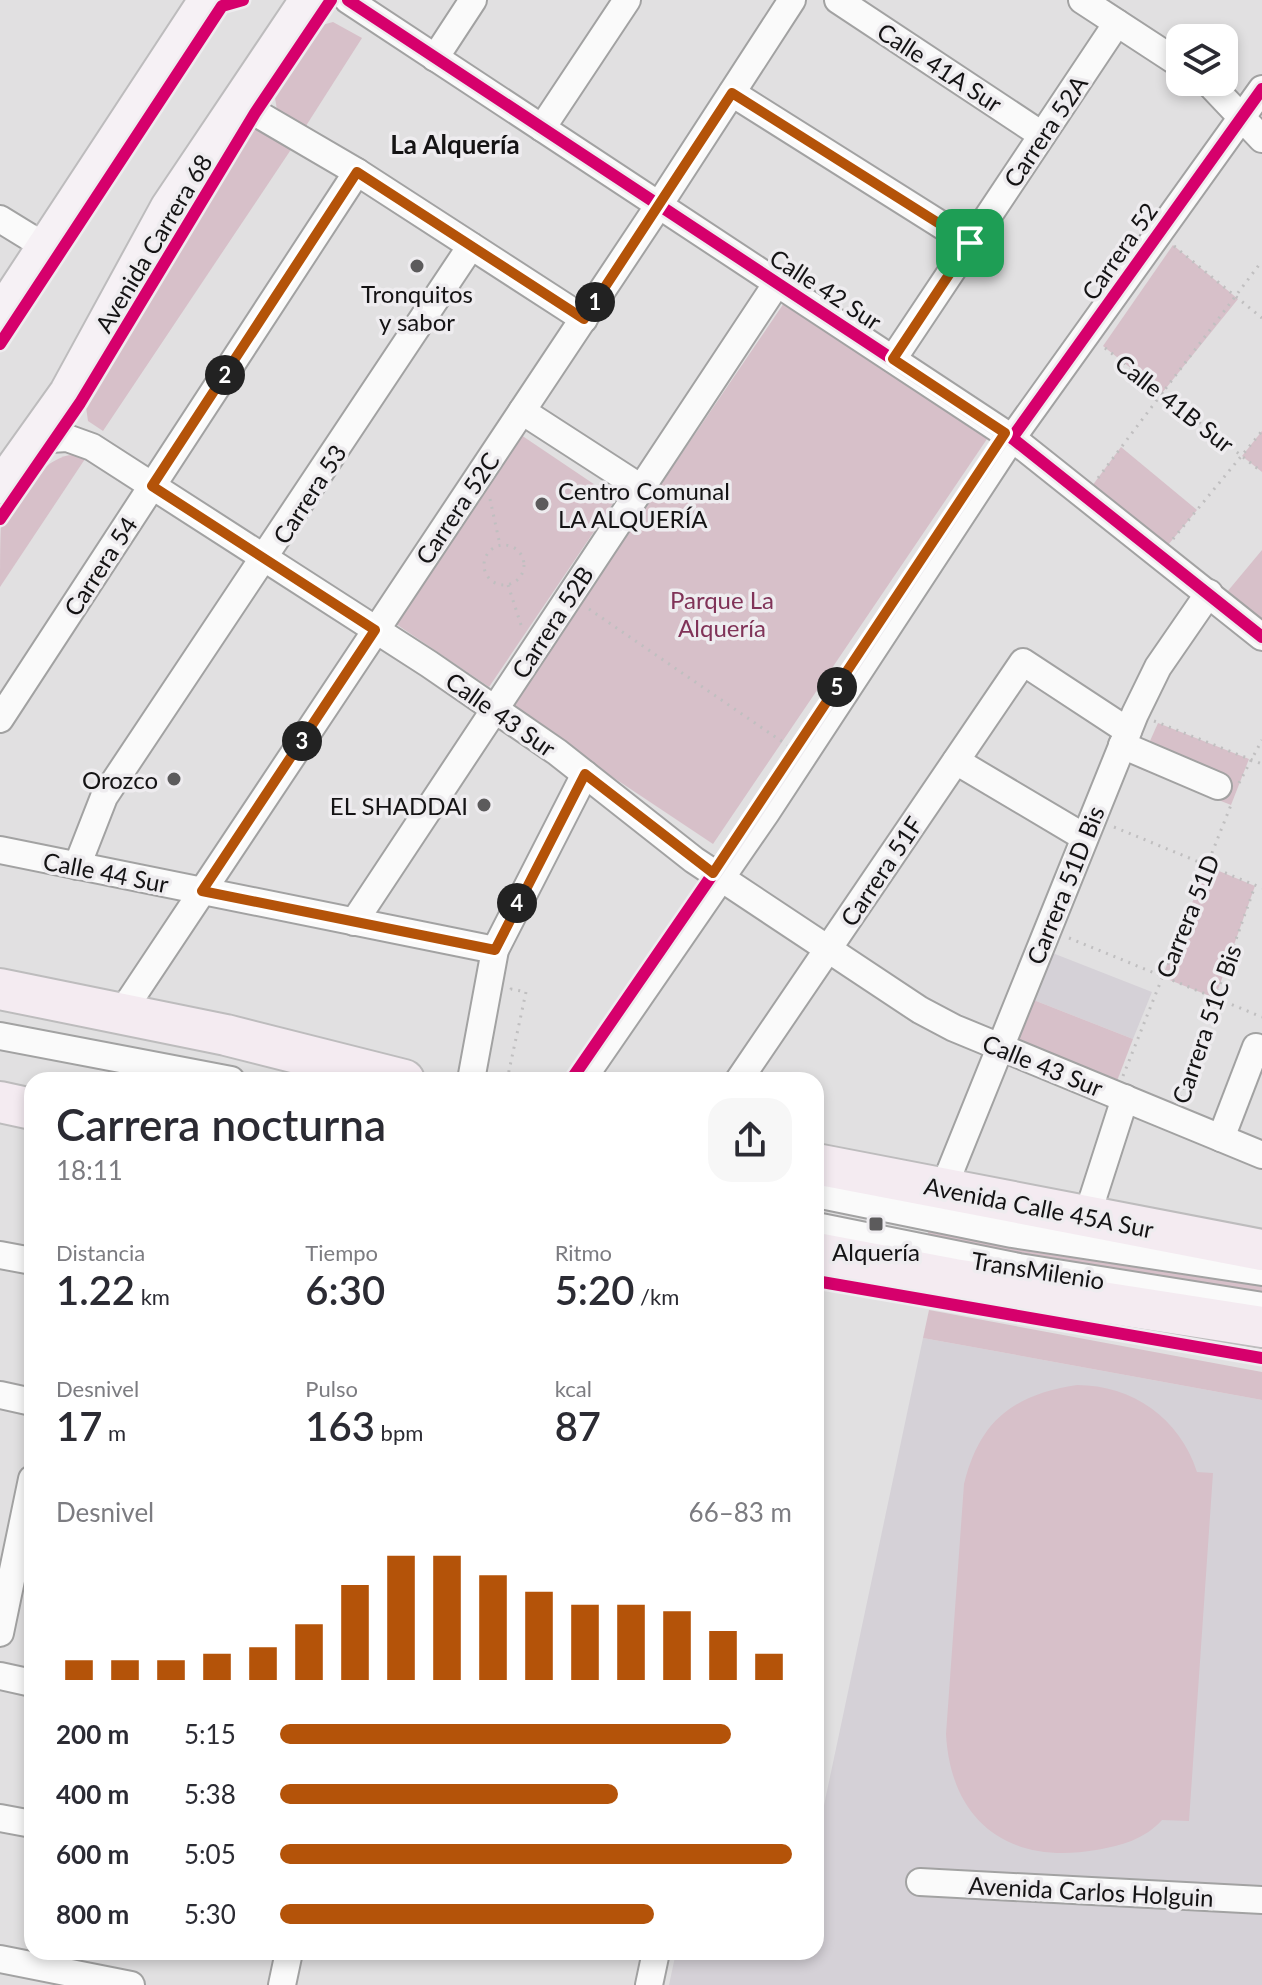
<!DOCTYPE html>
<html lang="es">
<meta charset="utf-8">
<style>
:root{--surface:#fff;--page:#f7f7f7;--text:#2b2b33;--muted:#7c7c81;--accent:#b45309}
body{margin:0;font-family:Lato,sans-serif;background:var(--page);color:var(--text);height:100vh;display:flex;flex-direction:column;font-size:30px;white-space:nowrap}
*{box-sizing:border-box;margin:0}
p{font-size:26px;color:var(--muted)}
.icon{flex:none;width:44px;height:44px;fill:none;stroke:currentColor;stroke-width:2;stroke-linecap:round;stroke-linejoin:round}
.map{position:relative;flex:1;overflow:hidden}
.panel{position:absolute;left:24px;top:1072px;width:800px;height:888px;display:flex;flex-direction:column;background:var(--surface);border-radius:24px;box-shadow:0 4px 12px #0003}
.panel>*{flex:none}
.buttons{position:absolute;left:1166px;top:24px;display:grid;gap:16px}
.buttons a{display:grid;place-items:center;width:72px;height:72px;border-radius:16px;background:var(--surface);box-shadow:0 4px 12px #0003;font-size:40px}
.pin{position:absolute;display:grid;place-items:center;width:68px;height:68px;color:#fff;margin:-34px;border-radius:16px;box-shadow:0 4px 12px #0006}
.km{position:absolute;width:40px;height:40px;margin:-20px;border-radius:50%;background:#222;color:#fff;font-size:22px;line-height:40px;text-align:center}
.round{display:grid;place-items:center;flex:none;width:84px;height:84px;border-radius:24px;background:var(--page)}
.head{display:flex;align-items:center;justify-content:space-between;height:136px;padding:0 32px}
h1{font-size:44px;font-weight:600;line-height:60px}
.stats{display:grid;grid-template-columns:repeat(3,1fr);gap:12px;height:136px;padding:8px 32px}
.stats div{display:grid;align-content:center}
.stats b{font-size:40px;font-weight:600}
.stats small{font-size:22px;font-weight:400}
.stats p{font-size:22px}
.chart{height:224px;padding:16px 32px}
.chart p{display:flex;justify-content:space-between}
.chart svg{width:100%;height:144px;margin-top:8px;stroke:var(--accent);stroke-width:6}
ul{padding:0 32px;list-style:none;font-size:26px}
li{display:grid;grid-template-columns:128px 96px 1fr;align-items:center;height:60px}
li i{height:20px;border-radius:10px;background:var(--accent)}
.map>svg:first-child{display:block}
.built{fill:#d5d1d7}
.green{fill:#d7c0c9}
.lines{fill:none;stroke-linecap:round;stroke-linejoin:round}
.minor-casing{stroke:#a2a2a2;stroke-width:30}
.major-casing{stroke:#bdbcbd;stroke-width:38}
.highway-casing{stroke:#bdbcbd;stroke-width:44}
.path{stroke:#c0bfc0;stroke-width:3;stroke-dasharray:2 6;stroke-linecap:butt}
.minor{stroke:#fafafa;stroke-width:26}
.major{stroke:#f6f1f5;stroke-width:34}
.highway{stroke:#f4ebf1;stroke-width:40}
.cycleway-casing{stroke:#eeecef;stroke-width:17}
.cycleway{stroke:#d6006c;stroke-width:12}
.route-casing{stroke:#fff;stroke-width:16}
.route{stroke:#b45309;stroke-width:10}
.poi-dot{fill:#5c5b5c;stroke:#eeecef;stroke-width:3}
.labels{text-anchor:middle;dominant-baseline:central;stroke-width:7;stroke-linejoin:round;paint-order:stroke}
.street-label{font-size:24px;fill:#141314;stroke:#eeecef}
.poi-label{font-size:24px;fill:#141314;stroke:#eeecef}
.park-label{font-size:24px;fill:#803358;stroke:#eeecef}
.neighbourhood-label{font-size:26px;font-weight:bold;fill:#141314;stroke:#eeecef}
</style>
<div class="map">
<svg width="1262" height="1985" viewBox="0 0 1262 1985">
<rect width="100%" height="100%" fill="#e1e0e1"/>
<!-- built -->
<g class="built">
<path d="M1050,952L1152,992L1133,1039L1031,999Z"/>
<path d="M923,1338L1262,1400V1985H669L676,1952H816V1843Z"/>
</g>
<!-- green -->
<g class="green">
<path d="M333,22L362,38L304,129L277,110L275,98L322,25Z"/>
<path d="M258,127L294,145L103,431L88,421L86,407L251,131Z"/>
<path d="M1173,245L1238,299L1162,393L1103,346Z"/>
<path d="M784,303L987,439L713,844L509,708Z"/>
<path d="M1262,431V472L1242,456Z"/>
<path d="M521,435L616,499L489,687L393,622Z"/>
<path d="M1121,447L1197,510L1168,545L1092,486Z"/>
<path d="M73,455L85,459L0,587C0,570 0,541 1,525C10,501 46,455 73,455Z"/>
<path d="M1262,550V619H1261L1227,592Z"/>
<path d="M1158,723L1249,759L1231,805L1138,768Z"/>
<path d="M1207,866L1255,886L1215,998L1162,977Z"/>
<path d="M1031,999L1133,1039L1117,1081L1015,1041Z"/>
<path d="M929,1228L1262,1284V1294L926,1242Z"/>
<path d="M929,1310L1262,1372V1400L923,1338Z"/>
<path d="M1077,1385C1132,1385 1180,1418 1197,1472L1213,1473L1189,1821L1162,1820C1145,1839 1121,1846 1096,1850C1010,1865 951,1823 946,1734L964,1484C980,1420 1013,1395 1077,1385Z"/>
</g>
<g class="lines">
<defs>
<g id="minor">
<path d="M348,0L1012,438L1262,637"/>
<path d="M838,0L1042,135"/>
<path d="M1082,0L1180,64"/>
<path d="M435,58L473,0"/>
<path d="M1208,82L1262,139"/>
<path d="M732,93L970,243"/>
<path d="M239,103L357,172L584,319"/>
<path d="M542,128L627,0"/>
<path d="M0,219L44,246"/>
<path d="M893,359L1117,23"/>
<path d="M522,411L641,488"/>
<path d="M34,440L67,438L92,447L429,664L557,752L694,860L920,1010L954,1028L1262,1155"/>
<path d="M0,719L357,172"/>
<path d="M1122,745L1218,786"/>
<path d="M956,761L1084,837"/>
<path d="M0,850L495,950"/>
<path d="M77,866L104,797L471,246"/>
<path d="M354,922L777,283"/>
<path d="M120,1015L659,205L792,0"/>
<path d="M0,1036L231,1080"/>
<path d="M471,1080L495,950L585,774"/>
<path d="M582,1080L766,813L1012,438L1262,89"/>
<path d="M739,1080L1023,662L1128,731"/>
<path d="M1221,1138L1256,1047"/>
<path d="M943,1189L1135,714L1158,667L1209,593"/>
<path d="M816,1194L1012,1234L1262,1272"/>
<path d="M1087,1216L1125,1098"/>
<path d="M816,1226L1019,1267L1262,1306"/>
<path d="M0,1255L32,1261"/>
<path d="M0,1395L32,1402"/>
<path d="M0,1633L32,1479"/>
<path d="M0,1676L32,1683"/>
<path d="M0,1818L32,1824"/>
<path d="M920,1882L1262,1900"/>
<path d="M0,1959L131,1985"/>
<path d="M282,1985L289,1952"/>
<path d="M649,1985L656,1952"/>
</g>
<g id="major">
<path d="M0,314L206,0"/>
<path d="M0,486L67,392L168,207L307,0"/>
</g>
<g id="highway">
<path d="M0,989L226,1035L404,1080"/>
<path d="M0,1102L32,1109"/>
<path d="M816,1164L1262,1250"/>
<path d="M816,1253L954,1279L1262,1327"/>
</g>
</defs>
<!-- minor casing -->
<use href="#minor" class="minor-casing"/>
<!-- major casing -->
<use href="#major" class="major-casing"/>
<!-- highway casing -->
<use href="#highway" class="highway-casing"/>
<!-- path -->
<g class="path">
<path d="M1174,246L1262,318"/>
<path d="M1105,348L1262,472"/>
<path d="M1098,478L1262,261"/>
<path d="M490,499L500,545"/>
<path d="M1173,539L1262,431"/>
<circle cx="504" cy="565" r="20"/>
<path d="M508,585L522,628"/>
<path d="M589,609L787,745"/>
<path d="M1154,721L1262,764"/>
<path d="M1239,783L1262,740"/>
<path d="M1114,827L1262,888"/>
<path d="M1069,938L1262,1017"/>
<path d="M1123,1076L1231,805"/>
<path d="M507,1080L526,992L511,989L510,992"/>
<path d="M1180,1097L1255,886"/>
</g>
<!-- minor -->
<use href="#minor" class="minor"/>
<!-- major -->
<use href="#major" class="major"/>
<!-- highway -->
<use href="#highway" class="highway"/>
<defs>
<g id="cycleway">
<path d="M348,0L1012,438L1262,637"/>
<path d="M0,344L222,6L243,0"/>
<path d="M1012,438L1262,89"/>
<path d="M0,519L80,403L255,113L331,0"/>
<path d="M571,1080L730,849L1005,433"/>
<path d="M816,1281L1262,1358"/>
</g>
</defs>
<!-- cycleway casing -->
<use href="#cycleway" class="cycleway-casing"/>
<!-- cycleway -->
<use href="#cycleway" class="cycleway"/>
</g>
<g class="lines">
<defs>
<path id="route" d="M732,93L970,243L893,359L1005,433L713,873L585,774L495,950L202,891L375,630L152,486L357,172L584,319Z"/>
</defs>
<!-- route casing -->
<use href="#route" class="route-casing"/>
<!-- route -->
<use href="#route" class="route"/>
</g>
<!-- markers -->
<g class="poi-dot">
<circle cx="417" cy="266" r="8"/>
<circle cx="542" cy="504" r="8"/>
<circle cx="174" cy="779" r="8"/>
<circle cx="484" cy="805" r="8"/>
<rect x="868" y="1216" width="16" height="16" rx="4"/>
</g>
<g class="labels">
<!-- street labels -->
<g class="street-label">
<text transform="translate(940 67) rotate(33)">Calle 41A Sur</text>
<text transform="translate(1045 131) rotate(-56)">Carrera 52A</text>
<text transform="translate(153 243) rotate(-59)">Avenida Carrera 68</text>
<text transform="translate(1119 251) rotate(-55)">Carrera 52</text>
<text transform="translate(826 289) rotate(33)">Calle 42 Sur</text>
<text transform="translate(1175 403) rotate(38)">Calle 41B Sur</text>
<text transform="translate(309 494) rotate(-57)">Carrera 53</text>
<text transform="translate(457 508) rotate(-56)">Carrera 52C</text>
<text transform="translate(100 566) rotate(-57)">Carrera 54</text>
<text transform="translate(552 622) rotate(-57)">Carrera 52B</text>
<text transform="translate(501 714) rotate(35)">Calle 43 Sur</text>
<text transform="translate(881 871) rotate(-56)">Carrera 51F</text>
<text transform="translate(106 872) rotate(11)">Calle 44 Sur</text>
<text transform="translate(1065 885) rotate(-68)">Carrera 51D Bis</text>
<text transform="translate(1187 916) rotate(-68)">Carrera 51D</text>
<text transform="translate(1206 1024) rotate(-71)">Carrera 51C Bis</text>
<text transform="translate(1043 1065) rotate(22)">Calle 43 Sur</text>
<text transform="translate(1039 1207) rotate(11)">Avenida Calle 45A Sur</text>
<text transform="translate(1038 1270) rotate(9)">TransMilenio</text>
<text transform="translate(1091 1891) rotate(3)">Avenida Carlos Holguin</text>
</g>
<!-- poi labels -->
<g class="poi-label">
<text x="417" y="293">Tronquitos<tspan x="417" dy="28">y sabor</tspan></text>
<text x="558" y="490" text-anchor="start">Centro Comunal<tspan x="558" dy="28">LA ALQUERÍA</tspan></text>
<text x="158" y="779" text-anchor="end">Orozco</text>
<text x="468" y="805" text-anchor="end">EL SHADDAI</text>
<text x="876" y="1251">Alquería</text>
</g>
<!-- park labels -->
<g class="park-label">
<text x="722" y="599">Parque La<tspan x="722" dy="28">Alquería</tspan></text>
</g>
<!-- neighbourhood labels -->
<g class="neighbourhood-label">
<text x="455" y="144">La Alquería</text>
</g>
</g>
</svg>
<div class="buttons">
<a><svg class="icon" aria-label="layers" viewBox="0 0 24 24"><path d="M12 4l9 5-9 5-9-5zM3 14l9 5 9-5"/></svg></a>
</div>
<div class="pin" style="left:970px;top:243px;background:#1e9e55"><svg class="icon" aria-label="arrive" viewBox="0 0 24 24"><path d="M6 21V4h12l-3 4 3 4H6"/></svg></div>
<b class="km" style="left:595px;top:302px">1</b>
<b class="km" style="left:225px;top:375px">2</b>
<b class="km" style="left:302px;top:741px">3</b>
<b class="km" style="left:517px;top:903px">4</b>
<b class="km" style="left:837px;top:687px">5</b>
<section class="panel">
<div class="head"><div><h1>Carrera nocturna</h1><p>18:11</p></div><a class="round"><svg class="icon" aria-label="share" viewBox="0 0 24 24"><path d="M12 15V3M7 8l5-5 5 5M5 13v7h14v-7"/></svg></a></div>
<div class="stats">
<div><p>Distancia</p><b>1.22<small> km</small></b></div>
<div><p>Tiempo</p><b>6:30</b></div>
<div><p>Ritmo</p><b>5:20<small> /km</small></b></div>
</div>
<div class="stats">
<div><p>Desnivel</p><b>17<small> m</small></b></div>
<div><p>Pulso</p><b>163<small> bpm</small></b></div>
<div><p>kcal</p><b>87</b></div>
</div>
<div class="chart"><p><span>Desnivel</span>66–83 m</p>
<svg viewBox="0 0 160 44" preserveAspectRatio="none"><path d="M5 44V38M15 44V38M25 44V38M35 44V36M45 44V34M55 44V27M65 44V15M75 44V6M85 44V6M95 44V12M105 44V17M115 44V21M125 44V21M135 44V23M145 44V29M155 44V36"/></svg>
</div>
<ul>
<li><b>200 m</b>5:15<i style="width:88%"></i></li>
<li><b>400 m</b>5:38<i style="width:66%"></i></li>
<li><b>600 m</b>5:05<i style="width:100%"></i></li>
<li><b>800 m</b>5:30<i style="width:73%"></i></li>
</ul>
</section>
</div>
